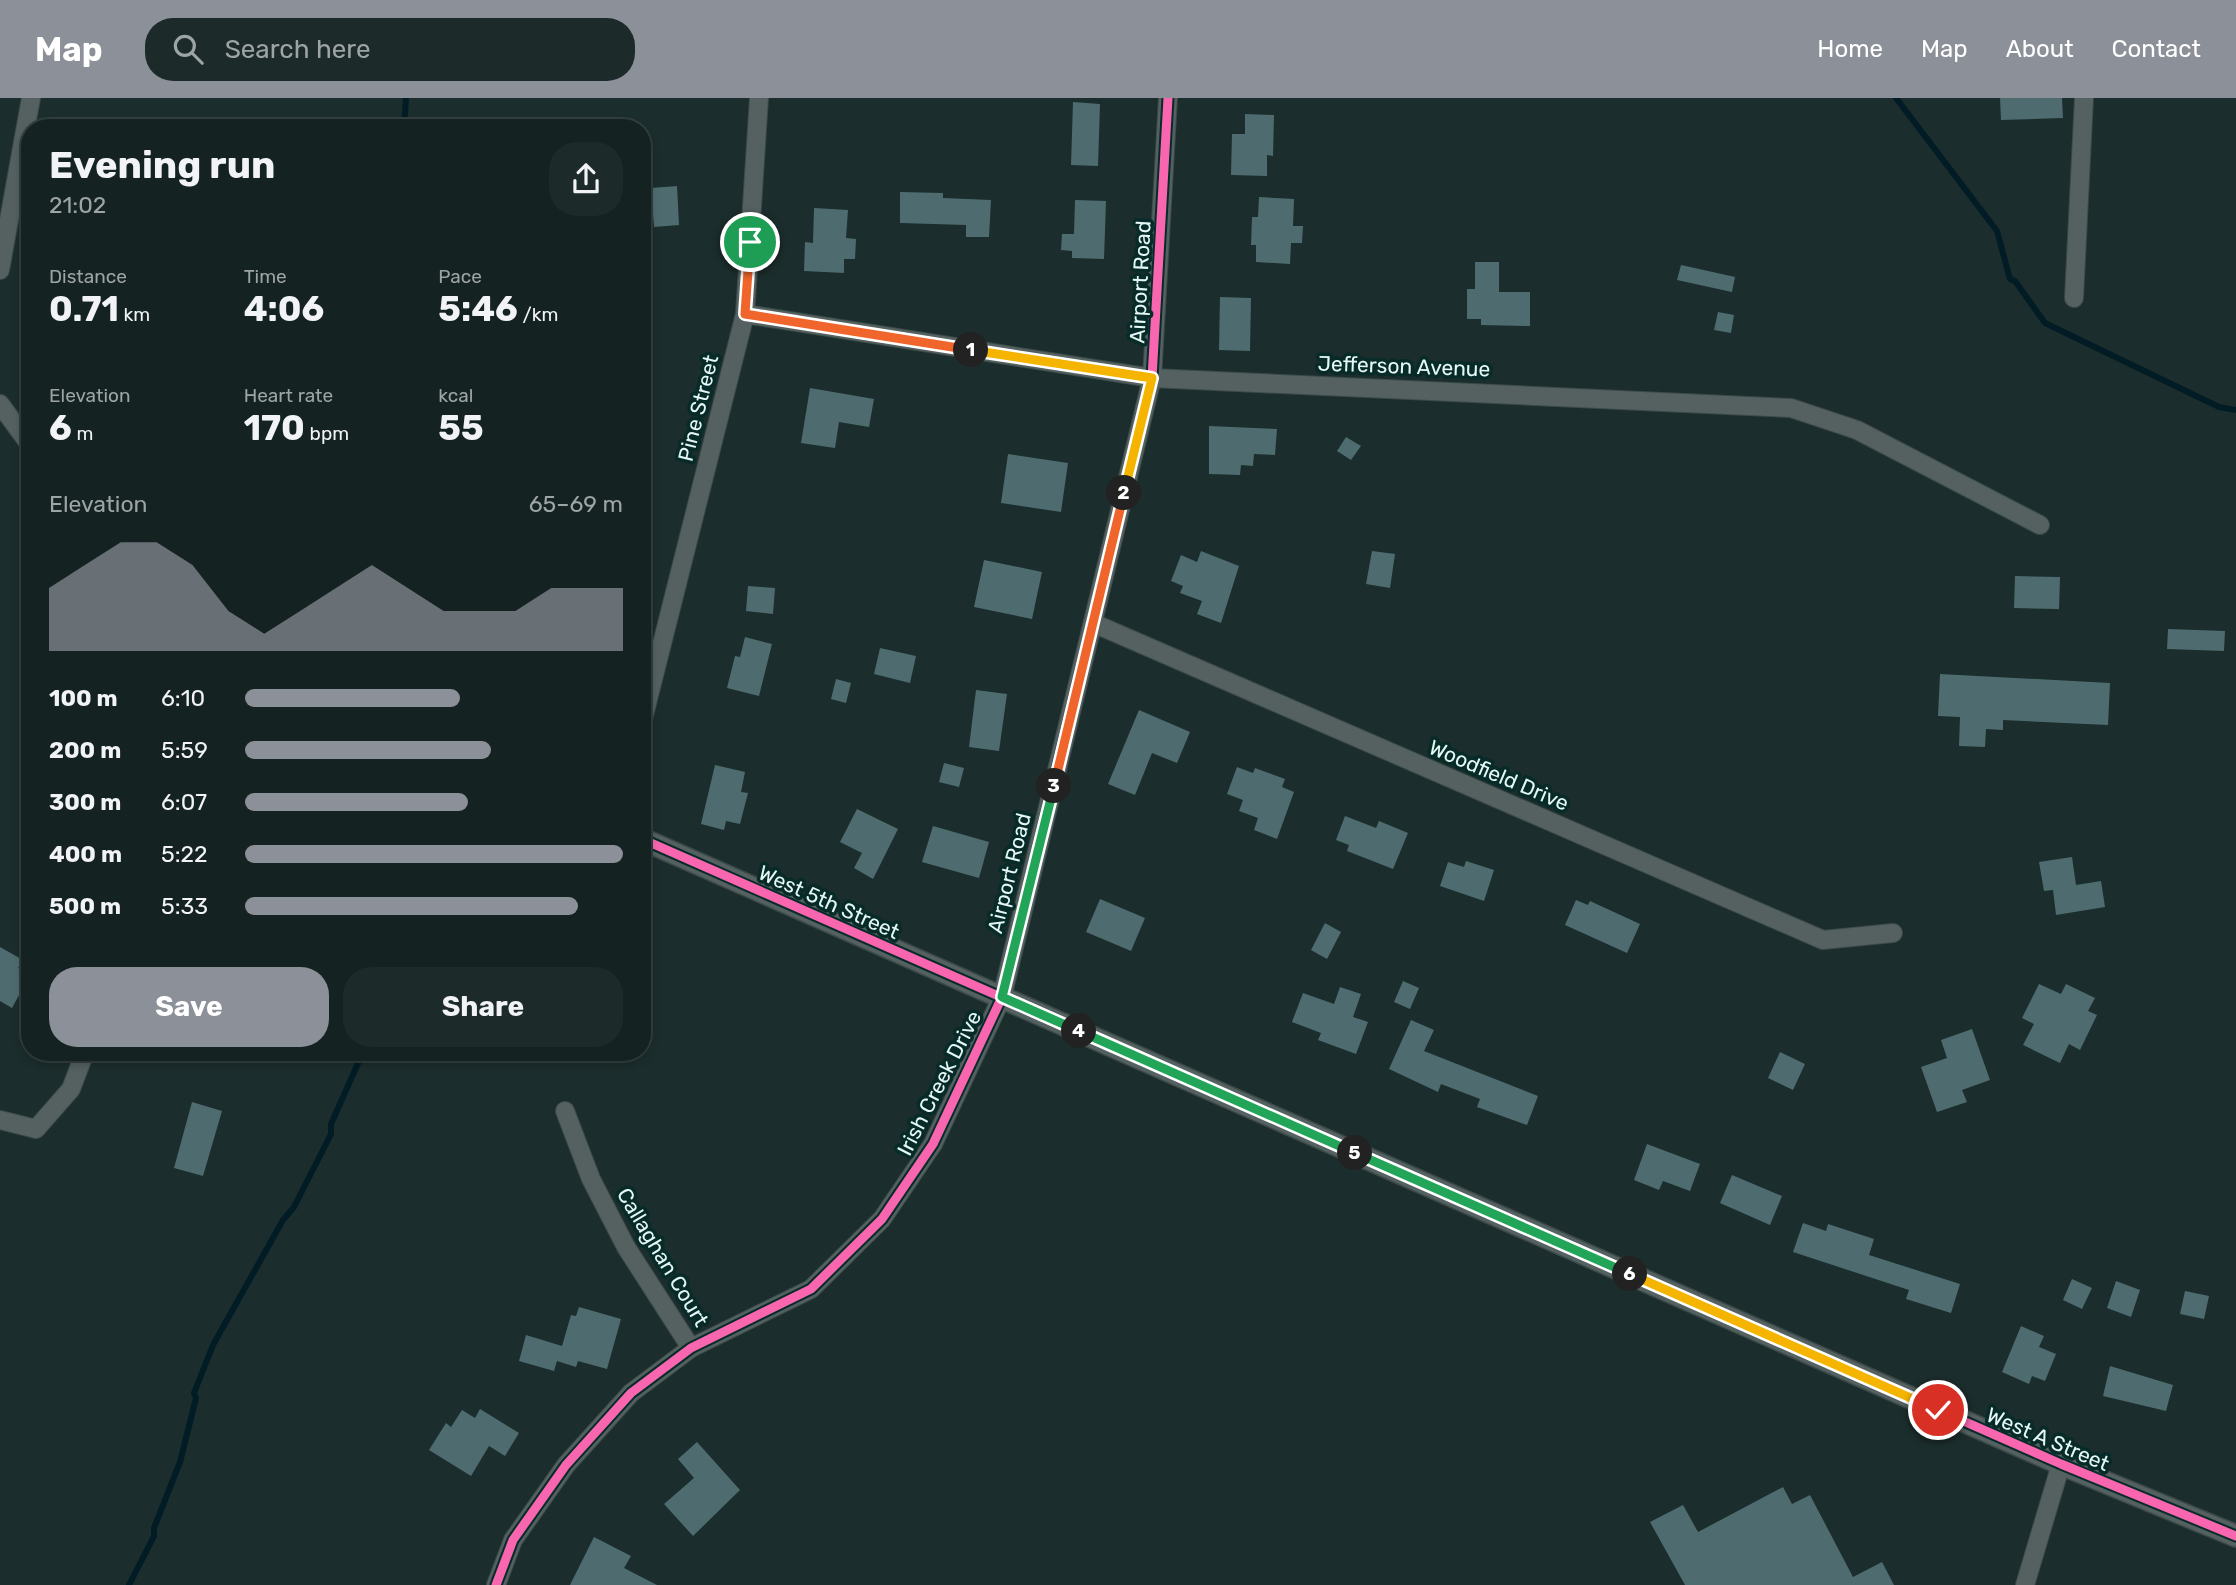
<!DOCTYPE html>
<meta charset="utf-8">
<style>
:root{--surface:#142221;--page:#1d2a2a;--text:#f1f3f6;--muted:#9da4a5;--line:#333f3f;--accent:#8c9099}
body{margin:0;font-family:Rubik,sans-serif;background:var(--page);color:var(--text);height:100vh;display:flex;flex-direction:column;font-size:26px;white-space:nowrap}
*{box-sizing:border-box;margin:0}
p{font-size:23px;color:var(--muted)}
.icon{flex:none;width:38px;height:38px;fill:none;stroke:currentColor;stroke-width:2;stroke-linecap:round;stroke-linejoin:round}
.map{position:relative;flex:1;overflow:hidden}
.side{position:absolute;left:21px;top:21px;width:630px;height:942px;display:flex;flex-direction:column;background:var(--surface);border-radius:28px;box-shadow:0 4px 10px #0003,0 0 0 2px var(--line)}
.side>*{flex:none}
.pin{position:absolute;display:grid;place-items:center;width:60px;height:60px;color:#fff;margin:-30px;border:4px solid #fff;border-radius:50%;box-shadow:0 2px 7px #0007}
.km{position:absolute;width:35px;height:35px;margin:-18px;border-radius:50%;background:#222;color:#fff;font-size:19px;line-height:35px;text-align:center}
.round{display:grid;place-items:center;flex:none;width:74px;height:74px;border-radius:28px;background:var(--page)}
.overview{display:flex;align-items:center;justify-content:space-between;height:119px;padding:0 28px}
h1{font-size:38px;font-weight:700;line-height:52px}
.figures{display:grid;grid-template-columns:repeat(3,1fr);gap:10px;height:119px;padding:7px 28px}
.figures div{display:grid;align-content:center}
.figures b{font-size:35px;font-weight:700}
.figures small{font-size:19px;font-weight:400}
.figures p{font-size:19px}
.chart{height:196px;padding:14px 28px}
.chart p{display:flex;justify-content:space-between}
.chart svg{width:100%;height:126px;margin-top:7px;fill:var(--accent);opacity:.7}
.primary-button{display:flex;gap:14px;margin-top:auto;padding:14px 28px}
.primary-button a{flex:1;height:80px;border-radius:28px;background:var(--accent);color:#fff;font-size:28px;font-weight:700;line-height:80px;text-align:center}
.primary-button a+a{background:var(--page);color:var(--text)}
ul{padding:0 28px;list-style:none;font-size:23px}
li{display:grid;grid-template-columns:112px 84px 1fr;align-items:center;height:52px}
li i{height:18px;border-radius:9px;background:var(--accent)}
header{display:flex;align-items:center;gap:42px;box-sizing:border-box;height:98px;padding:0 35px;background:var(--accent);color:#fff}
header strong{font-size:33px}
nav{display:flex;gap:38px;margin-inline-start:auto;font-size:24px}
.search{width:490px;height:63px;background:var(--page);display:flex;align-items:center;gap:18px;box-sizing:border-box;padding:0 24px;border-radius:28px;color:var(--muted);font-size:26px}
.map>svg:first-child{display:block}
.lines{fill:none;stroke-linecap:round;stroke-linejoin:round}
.stream{stroke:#021c26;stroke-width:6}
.building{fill:#4e6c6f}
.minor-casing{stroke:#3b4a49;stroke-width:20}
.tertiary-casing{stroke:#3b4a49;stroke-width:24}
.minor{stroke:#546160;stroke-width:18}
.tertiary{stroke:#546160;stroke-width:21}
.cycleway-casing{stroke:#072b28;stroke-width:13}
.cycleway{stroke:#f766af;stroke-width:9}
.split-1-casing{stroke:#fff;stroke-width:14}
.split-2-casing{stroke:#fff;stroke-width:14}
.split-3-casing{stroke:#fff;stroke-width:14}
.split-4-casing{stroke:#fff;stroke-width:14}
.split-5-casing{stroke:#fff;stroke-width:14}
.split-6-casing{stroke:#fff;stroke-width:14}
.split-7-casing{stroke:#fff;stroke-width:14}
.split-1{stroke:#f0652b;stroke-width:9}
.split-2{stroke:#f5b400;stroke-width:9}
.split-3{stroke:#f0652b;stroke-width:9}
.split-4{stroke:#22a559;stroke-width:9}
.split-5{stroke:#22a559;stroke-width:9}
.split-6{stroke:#22a559;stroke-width:9}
.split-7{stroke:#f5b400;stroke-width:9}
.labels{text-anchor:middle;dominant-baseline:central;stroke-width:7;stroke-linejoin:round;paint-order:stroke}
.street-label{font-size:21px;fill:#e5f8f6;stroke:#072b28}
</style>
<header>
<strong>Map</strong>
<div class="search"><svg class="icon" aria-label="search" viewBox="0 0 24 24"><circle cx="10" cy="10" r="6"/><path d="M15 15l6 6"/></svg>Search here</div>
<nav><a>Home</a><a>Map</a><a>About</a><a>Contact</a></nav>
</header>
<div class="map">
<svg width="2236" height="1487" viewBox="0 0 2236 1487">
<rect width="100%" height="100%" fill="#1b2d2c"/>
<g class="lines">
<!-- stream -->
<g class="stream">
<path d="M1896,0L1997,133L2010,181L2015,183L2045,225L2219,309L2236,312"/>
<path d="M404,30L406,0"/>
<path d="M129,1487L154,1438V1430L180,1364L196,1300L194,1295L213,1247L283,1122L294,1109L331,1036V1026L363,954"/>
</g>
</g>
<!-- building -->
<g class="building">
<path d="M2000,0H2062L2063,20L2001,22Z"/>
<path d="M1073,4L1100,6L1098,68L1071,67Z"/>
<path d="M1245,16L1274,17L1273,58L1267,57V78L1231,77L1232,36H1245Z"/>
<path d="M677,88L679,127L654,129L651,90Z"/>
<path d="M900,94L943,95V100L991,102L989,139H966V127L900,125Z"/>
<path d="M1259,99L1294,101L1293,128H1303L1302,145H1291L1290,166L1256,164V147H1251L1252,119H1258Z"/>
<path d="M1075,102L1106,103L1104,161L1072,160V153L1061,152L1062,136H1074Z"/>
<path d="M814,110L848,112L846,140L856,141L855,161H844V175L804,173L805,144L813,145Z"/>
<path d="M1475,164H1499V194H1530V228L1481,227V221H1467V191H1475Z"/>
<path d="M1681,167L1735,179L1732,194L1677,182Z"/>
<path d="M1220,199L1251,200L1250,253L1219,252Z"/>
<path d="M1718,214L1734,217L1731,235L1714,232Z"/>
<path d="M810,290L874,301L869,329L839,324L835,350L801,345Z"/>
<path d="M1209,328L1277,331L1275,357L1254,356L1253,368L1241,367L1240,377L1209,376Z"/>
<path d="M1346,339L1361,348L1351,362L1337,353Z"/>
<path d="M1008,356L1068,365L1061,414L1001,405Z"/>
<path d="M1201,453L1239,468L1221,525L1197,516L1202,503L1180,495L1183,488L1171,483L1181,457L1197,464Z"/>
<path d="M1372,453L1395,456L1390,490L1366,486Z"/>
<path d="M984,462L1042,474L1032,521L974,509Z"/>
<path d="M2015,478L2060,479L2059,511L2014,510Z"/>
<path d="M748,488L775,490L773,516L746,513Z"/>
<path d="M2168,531L2225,533L2224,553L2167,551Z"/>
<path d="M745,539L772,546L759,598L727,590L735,558L740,559Z"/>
<path d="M880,550L916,558L910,585L874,576Z"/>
<path d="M1940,576L2110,585L2108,627L2003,622V632L1986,631L1985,649L1959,648L1960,619L1938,618Z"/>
<path d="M836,581L851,585L846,605L831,601Z"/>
<path d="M976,592L1007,596L999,653L969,649Z"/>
<path d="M1139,612L1190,634L1177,665L1152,655L1135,697L1108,686Z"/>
<path d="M944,665L964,670L959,689L939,684Z"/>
<path d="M715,667L745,674L741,694L748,695L740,726L726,723L724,732L701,726Z"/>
<path d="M1237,669L1253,675L1255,670L1285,681L1282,689L1294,694L1277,741L1254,732L1258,720L1239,713L1243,702L1227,696Z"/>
<path d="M857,711L898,731L873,781L854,770L862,755L840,744Z"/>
<path d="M1345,718L1376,730L1379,723L1408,735L1393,771L1347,753L1349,747L1336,742Z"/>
<path d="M933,728L989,744L979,780L922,764Z"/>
<path d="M2072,759L2076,787L2101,783L2105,809L2056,817L2053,792L2044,793L2039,764Z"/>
<path d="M1466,763L1494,772L1484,803L1440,788L1448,764L1464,769Z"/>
<path d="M1100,801L1145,820L1131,853L1086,834Z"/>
<path d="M1576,802L1588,807L1590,803L1640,826L1627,855L1565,827Z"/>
<path d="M1325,825L1341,834L1327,861L1311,852Z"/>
<path d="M0,849L23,862L18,870L30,877L12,910L0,903Z"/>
<path d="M1403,883L1419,890L1410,911L1394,904Z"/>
<path d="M2039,886L2061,896L2066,886L2095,900L2088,913L2097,917L2080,952L2069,946L2060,965L2023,947L2034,926L2022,920Z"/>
<path d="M1340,889L1361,896L1353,919L1368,924L1356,956L1318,942L1321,935L1292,924L1303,895L1334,906Z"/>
<path d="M1411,922L1434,932L1424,953L1538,998L1527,1027L1477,1009L1480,1001L1441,986L1438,994L1389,971Z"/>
<path d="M1972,931L1990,982L1962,992L1967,1004L1937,1014L1921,969L1947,960L1941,942Z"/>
<path d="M1780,954L1805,966L1793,992L1768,980Z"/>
<path d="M192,1004L222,1013L203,1078L174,1070Z"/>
<path d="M1647,1046L1700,1066L1690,1093L1663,1083L1659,1092L1634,1082Z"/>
<path d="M1732,1077L1782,1098L1770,1127L1720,1105Z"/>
<path d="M1803,1125L1826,1133L1828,1126L1874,1141L1869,1157L1960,1186L1951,1215L1906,1201L1909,1192L1793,1154Z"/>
<path d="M2072,1181L2092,1190L2082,1211L2063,1202Z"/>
<path d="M2116,1183L2140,1192L2131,1219L2107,1210Z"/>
<path d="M2185,1193L2209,1198L2204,1221L2180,1216Z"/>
<path d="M579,1209L621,1221L607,1271L578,1263L576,1269L557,1263L554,1273L519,1263L526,1237L562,1248L571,1217L576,1218Z"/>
<path d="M2021,1228L2044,1238L2039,1249L2056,1256L2045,1283L2032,1278L2029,1286L2002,1274Z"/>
<path d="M2110,1268L2173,1287L2166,1313L2103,1298Z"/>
<path d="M480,1311L519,1335L505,1358L489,1348L471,1378L429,1352L446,1325L451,1329L462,1312L475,1320Z"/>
<path d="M697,1344L740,1392L693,1438L664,1406L694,1380L678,1361Z"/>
<path d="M1783,1389L1792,1406L1810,1397L1853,1479L1882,1464L1894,1487H1685L1650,1424L1683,1407L1698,1434Z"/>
<path d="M594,1439L631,1458L624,1470L657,1487H570Z"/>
</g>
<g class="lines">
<defs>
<g id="minor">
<path d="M0,172L31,0"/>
<path d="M2074,200L2084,0"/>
<path d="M745,216L1152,280L1791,310L1857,332L2040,427"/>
<path d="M0,306L30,347"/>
<path d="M1093,525L1823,842L1893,835"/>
<path d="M642,625L745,216L759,0"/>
<path d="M565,1013L591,1081L626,1149L691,1250"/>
<path d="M0,1022L36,1031L71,991L85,954"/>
<path d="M496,1487L513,1442L566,1367L631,1295L691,1250L811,1191L882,1121L933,1046L1002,899L1152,280L1168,0"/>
<path d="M2025,1487L2061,1366"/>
</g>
<path id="tertiary" d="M642,741L2061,1366L2236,1438"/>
</defs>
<!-- minor casing -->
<use href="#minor" class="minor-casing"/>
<!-- tertiary casing -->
<use href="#tertiary" class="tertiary-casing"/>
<!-- minor -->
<use href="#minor" class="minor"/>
<!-- tertiary -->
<use href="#tertiary" class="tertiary"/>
<defs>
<g id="cycleway">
<path d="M642,741L2061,1366L2236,1438"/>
<path d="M496,1487L513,1442L566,1367L631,1295L691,1250L811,1191L882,1121L933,1046L1002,899L1152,280L1168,0"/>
</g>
</defs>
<!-- cycleway casing -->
<use href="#cycleway" class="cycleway-casing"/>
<!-- cycleway -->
<use href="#cycleway" class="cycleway"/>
</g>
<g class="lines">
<defs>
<path id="split-1" d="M750,144L745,216L971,252"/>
<path id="split-2" d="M971,252L1152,280L1124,395"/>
<path id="split-3" d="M1054,688L1124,395"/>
<path id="split-4" d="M1054,688L1002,899L1079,933"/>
<path id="split-5" d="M1079,933L1355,1055"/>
<path id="split-6" d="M1355,1055L1630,1176"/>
<path id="split-7" d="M1630,1176L1938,1312"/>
</defs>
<!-- split-1 casing -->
<use href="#split-1" class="split-1-casing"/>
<!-- split-2 casing -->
<use href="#split-2" class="split-2-casing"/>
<!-- split-3 casing -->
<use href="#split-3" class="split-3-casing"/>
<!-- split-4 casing -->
<use href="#split-4" class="split-4-casing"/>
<!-- split-5 casing -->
<use href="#split-5" class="split-5-casing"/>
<!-- split-6 casing -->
<use href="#split-6" class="split-6-casing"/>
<!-- split-7 casing -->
<use href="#split-7" class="split-7-casing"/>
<!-- split-1 -->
<use href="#split-1" class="split-1"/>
<!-- split-2 -->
<use href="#split-2" class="split-2"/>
<!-- split-3 -->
<use href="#split-3" class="split-3"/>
<!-- split-4 -->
<use href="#split-4" class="split-4"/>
<!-- split-5 -->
<use href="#split-5" class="split-5"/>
<!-- split-6 -->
<use href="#split-6" class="split-6"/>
<!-- split-7 -->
<use href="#split-7" class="split-7"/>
</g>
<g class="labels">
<!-- street labels -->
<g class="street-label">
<text transform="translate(1140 184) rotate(-87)">Airport Road</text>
<text transform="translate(1404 268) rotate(2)">Jefferson Avenue</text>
<text transform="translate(698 310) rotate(-76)">Pine Street</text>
<text transform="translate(1499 677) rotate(23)">Woodfield Drive</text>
<text transform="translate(1009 775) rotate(-76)">Airport Road</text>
<text transform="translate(829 804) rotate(24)">West 5th Street</text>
<text transform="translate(939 985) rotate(-63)">Irish Creek Drive</text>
<text transform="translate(663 1159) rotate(59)">Callaghan Court</text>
<text transform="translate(2048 1341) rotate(23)">West A Street</text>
</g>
</g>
</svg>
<div class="pin" style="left:750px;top:144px;background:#1e9e55"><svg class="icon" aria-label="arrive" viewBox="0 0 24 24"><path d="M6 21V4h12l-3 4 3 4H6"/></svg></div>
<div class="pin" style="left:1938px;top:1312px;background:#d93025"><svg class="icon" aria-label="check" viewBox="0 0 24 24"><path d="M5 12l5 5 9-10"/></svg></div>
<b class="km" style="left:971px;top:252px">1</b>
<b class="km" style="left:1124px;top:395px">2</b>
<b class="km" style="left:1054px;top:688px">3</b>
<b class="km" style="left:1079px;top:933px">4</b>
<b class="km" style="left:1355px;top:1055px">5</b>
<b class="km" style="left:1630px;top:1176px">6</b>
<section class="side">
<div class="overview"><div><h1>Evening run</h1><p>21:02</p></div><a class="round"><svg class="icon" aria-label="share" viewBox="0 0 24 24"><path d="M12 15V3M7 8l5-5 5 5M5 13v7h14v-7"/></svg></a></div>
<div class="figures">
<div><p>Distance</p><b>0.71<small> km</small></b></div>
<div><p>Time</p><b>4:06</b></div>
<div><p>Pace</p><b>5:46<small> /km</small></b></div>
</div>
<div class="figures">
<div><p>Elevation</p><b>6<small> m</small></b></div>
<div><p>Heart rate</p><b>170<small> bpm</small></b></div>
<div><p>kcal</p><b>55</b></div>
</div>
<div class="chart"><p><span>Elevation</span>65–69 m</p>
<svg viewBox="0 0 160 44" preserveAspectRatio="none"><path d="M0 44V22L10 14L20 6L30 6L40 14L50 30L60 38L70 30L80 22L90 14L100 22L110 30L120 30L130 30L140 22L150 22L160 22V44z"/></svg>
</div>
<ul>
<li><b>100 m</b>6:10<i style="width:57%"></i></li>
<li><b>200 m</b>5:59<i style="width:65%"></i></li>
<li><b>300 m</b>6:07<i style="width:59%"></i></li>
<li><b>400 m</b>5:22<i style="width:100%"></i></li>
<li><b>500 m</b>5:33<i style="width:88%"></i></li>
</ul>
<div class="primary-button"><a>Save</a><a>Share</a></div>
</section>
</div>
